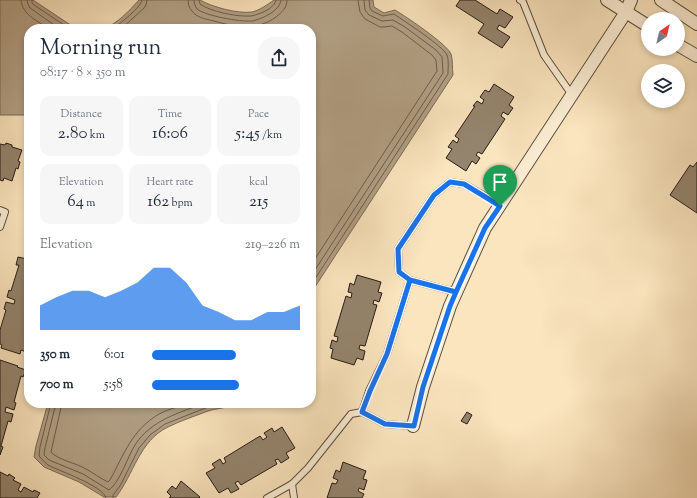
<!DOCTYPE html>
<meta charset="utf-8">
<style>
:root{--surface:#fff;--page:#f6f6f7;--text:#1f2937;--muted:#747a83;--accent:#1a73e8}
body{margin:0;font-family:"Sorts Mill Goudy",serif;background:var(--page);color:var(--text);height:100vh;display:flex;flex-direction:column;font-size:15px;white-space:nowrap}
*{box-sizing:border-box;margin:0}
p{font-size:13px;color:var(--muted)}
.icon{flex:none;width:22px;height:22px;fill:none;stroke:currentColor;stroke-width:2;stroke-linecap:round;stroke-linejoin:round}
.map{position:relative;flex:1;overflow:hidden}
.details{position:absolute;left:24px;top:24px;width:292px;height:384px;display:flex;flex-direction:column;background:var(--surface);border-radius:16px;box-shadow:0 2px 6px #0003}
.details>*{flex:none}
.needle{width:26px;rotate:34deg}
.tools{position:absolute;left:641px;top:12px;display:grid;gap:8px}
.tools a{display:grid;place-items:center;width:44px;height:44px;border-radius:50%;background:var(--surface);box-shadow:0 2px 6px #0003;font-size:20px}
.pin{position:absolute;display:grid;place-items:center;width:34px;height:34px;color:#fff;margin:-41px -17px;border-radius:50% 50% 50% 0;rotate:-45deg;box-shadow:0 0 4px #0007}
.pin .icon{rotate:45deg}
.round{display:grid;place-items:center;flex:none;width:42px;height:42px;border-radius:16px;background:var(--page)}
.summary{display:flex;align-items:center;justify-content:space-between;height:68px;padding:0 16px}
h1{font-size:22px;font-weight:600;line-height:30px}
.figures{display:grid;grid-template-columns:repeat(3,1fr);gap:6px;height:68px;padding:4px 16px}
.figures div{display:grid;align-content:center;border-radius:10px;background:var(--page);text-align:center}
.figures b{font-size:17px;font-weight:600}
.figures small{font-size:11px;font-weight:400}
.figures p{font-size:11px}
.chart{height:112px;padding:8px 16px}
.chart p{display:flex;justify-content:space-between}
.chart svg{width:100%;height:72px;margin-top:4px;fill:var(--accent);opacity:.7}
ul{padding:0 16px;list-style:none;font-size:13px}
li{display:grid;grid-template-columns:64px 48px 1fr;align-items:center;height:30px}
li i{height:10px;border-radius:5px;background:var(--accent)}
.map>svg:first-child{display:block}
.water{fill:#b2a085;stroke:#7a6a58}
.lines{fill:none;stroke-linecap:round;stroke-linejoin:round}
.shore{stroke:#6c5d4d;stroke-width:1}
.building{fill:#94846d;stroke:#251a15}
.service-casing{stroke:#5a4d3f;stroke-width:8}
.minor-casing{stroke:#5a4d3f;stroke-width:14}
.service{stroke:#fceed5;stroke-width:6}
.minor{stroke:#fceed5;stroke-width:12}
.route-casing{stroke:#fff;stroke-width:8}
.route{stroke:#1a73e8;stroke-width:5}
</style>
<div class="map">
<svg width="697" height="498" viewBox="0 0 697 498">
<rect width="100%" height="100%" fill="#fbe5be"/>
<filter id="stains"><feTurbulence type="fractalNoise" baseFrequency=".005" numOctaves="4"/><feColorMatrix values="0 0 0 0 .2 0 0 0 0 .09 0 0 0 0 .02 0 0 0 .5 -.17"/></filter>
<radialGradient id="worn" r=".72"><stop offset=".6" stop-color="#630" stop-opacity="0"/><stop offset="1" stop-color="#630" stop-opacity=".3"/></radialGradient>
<!-- water -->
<g class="water">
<path d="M0,0H33L69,24L78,29H29V115H0Z"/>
<path d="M139,0H200C212,7 238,14 252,12C260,10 267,5 274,0H373L374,7L384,13L395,10C405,16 447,44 451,54C453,60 452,68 453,75L311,293V29H103C117,24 129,11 139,0Z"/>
<path d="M48,403H234C226,409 217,408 208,411C195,416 180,421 168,427C139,441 134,474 116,497H104L79,482L44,467L34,457L36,446Z"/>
</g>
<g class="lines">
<!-- shore -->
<g class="shore">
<path d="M21,0C22,15 39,22 50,29"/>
<path d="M27,0L28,4L30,8L60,29"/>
<path d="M32,0V3L34,5L70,29"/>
<path d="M188,0C188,4 189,8 192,11C197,18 206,19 214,21C235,27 257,31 276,17C282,12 287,8 287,0"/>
<path d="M194,0C194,3 195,6 197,9C206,16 240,22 252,21C262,19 280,11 281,0"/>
<path d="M199,0L200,4C211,12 238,17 251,16C257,15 264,12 269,9C272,6 275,5 276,0"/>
<path d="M113,29C120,23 141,8 142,0"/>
<path d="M121,29L144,8L146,5L147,0"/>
<path d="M311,265L437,71L436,60L432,55L402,32L392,26L384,27H380L365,19L360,12L358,0"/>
<path d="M311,276L443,73L442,57L436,50L405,27L393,20L382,21L369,15L365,10L364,0"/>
<path d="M311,285L448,74C448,68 449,60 447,55C443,46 404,21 394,14L383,16L372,11L370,8L369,0"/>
<path d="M51,403L40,447L39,456C42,459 45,463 48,465C59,471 104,486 106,498"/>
<path d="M56,403L45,448L44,455L49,460L83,474L109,490C120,482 127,458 135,445C151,420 179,413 205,403"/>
<path d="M62,403L51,452C58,460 76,463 86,469C93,473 100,478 108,482L110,480C124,454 132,430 159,414C168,409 179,407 188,403"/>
<path d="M113,498V495L120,486L139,448L150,435L165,424L208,407L226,403"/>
</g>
</g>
<!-- building -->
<g class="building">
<path d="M460,0H475L497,14L500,9L513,17L505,28L499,25L497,29L510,37L502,48L478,33L484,24L456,6Z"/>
<path d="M494,84L514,97L509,105L513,108L508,115L503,112L501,116L505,119L482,154L478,152L476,155L480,158L476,164L472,161L466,171L446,158L452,149L448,147L453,140L457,143L459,139L455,136L475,106H473L477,101L482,104L484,100L480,97L485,90L489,92Z"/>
<path d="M6,143L12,145V147L22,150L18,161L20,162L18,169L16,168L12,181L4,178L3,181L0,180V144L5,145Z"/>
<path d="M697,162V213L670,195L690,165L693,167Z"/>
<path d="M27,226H29V243L25,242L28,231H26Z"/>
<path d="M18,257L27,259V257L29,258V353L21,350L20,354L1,348L2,345L0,344V330L6,310L4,309L6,302L14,304L15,300L7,297L9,290L11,291L19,265H16Z"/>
<path d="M357,275L381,282L378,292L382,293L379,302L374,300L373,304L377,305L365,346L360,345L359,349L365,351L363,360L357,358L354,365L331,358L333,349L330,348L332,340L337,342L338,337L334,336L346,296L351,298L352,293L348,292L350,283L354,285Z"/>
<path d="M0,360L18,366L17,367L26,370L23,377L21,376L14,402L16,403L14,410L6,407L5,412L13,414L11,422L8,421L1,446L3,447L0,455Z"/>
<path d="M467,412L472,415L467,424L461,421Z"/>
<path d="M282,427L295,448L286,453L289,458L281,463L278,459L275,460L277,464L241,485L238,481L235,483L239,489L231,493L228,488L219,493L206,473L215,468L212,464L220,459L223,464L226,462L224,458L260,436L263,440L267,437L264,433L272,428L274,432Z"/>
<path d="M343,462L366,471L363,479L367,480L364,490L359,488L358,491L364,494L362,498H327L332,483L336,484L338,480L333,478L336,470L340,472Z"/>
<path d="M0,472L8,476L9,474L15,478L13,480L21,484L18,490L21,492L24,487L33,492L34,490L40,493L37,498H0Z"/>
<path d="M181,481L200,497L199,498H169L171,496L167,492L172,486L176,489Z"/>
</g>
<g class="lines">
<defs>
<g id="service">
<path d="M520,0L523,2L544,55L572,95"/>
<path d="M0,210L5,212L0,227"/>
<path d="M410,280L456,292"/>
<path d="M362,412L369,391L387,354L410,280L399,272L398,249L434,195L450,182L464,184L500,205"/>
<path d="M292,484L294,498"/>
<path d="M267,498L292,484L308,468L351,414L362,412L385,424L413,426"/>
</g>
<g id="minor">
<path d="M607,0L648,26"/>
<path d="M661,0L697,24"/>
<path d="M678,45L697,56"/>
<path d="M413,426L423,387L450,306L485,228L626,12L631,0"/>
</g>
</defs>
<!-- service casing -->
<use href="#service" class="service-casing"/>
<!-- minor casing -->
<use href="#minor" class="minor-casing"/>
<!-- service -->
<use href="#service" class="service"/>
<!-- minor -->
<use href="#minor" class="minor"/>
</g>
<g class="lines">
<defs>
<path id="route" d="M500,206L464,184L450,182L434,195L398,249L399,272L410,280L456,292L450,306L423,387L414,426L385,424L362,412L370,391L387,354L410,280L456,292L485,228L500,206"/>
</defs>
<!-- route casing -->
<use href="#route" class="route-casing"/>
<!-- route -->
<use href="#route" class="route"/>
</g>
<rect width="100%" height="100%" filter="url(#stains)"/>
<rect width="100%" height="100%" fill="url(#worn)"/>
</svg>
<div class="tools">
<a><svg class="needle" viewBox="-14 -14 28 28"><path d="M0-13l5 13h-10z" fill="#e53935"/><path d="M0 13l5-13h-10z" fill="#747a83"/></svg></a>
<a><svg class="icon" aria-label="layers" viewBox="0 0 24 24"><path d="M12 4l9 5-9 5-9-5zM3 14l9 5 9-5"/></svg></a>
</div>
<div class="pin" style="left:500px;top:206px;background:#1e9e55"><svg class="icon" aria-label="arrive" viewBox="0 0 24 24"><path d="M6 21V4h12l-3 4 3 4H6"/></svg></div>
<section class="details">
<div class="summary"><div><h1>Morning run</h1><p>08:17 · 8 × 350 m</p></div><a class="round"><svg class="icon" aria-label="share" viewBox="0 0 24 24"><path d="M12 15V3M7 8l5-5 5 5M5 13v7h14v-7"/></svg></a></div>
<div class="figures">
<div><p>Distance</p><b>2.80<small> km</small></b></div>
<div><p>Time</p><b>16:06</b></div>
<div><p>Pace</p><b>5:45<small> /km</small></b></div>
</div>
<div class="figures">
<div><p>Elevation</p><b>64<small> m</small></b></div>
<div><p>Heart rate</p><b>162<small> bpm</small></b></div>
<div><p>kcal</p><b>215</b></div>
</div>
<div class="chart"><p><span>Elevation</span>219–226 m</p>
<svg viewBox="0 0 160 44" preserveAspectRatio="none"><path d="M0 44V29L10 24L20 20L30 20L40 24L50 20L60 15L70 6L80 6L90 15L100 29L110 33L120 38L130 38L140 33L150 33L160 29V44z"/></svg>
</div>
<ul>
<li><b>350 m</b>6:01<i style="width:57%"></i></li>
<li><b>700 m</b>5:58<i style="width:59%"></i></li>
</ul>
</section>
</div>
